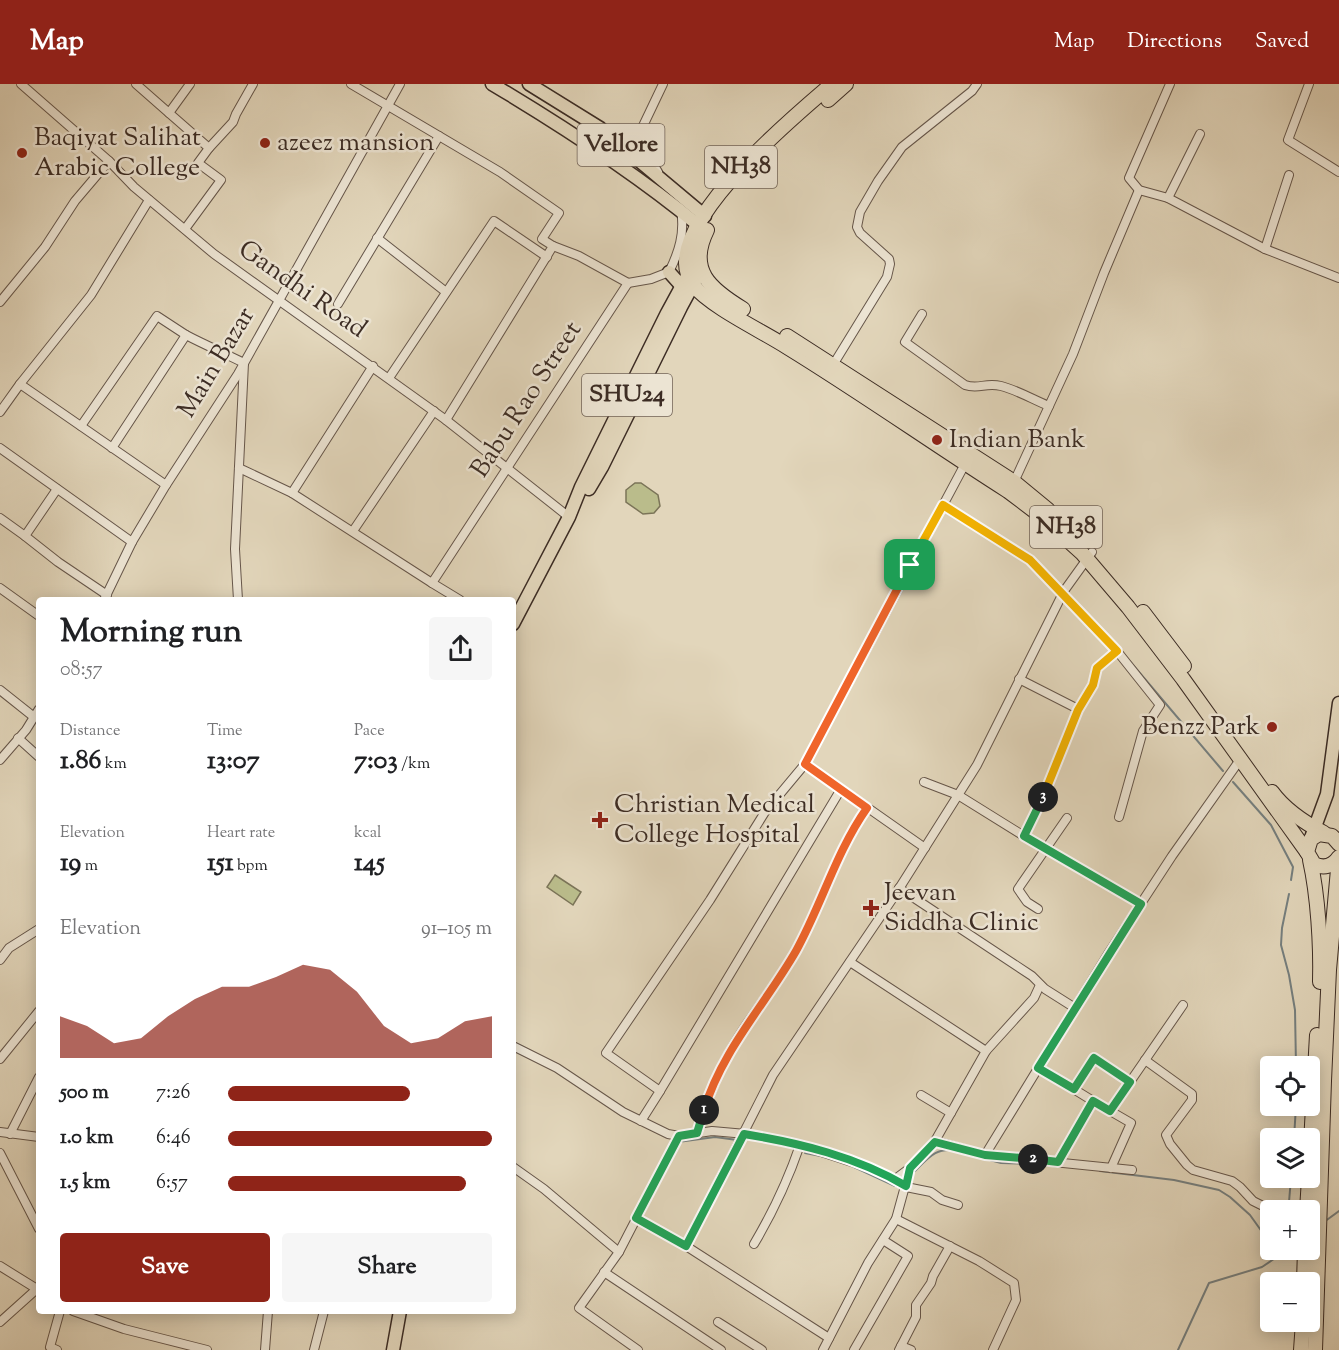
<!DOCTYPE html>
<meta charset="utf-8">
<style>
:root{--surface:#fff;--page:#f6f6f6;--text:#202124;--muted:#757577;--accent:#8f2418}
body{margin:0;font-family:"Sorts Mill Goudy",serif;background:var(--page);color:var(--text);height:100vh;display:flex;flex-direction:column;font-size:22px;white-space:nowrap}
*{box-sizing:border-box;margin:0}
p{font-size:20px;color:var(--muted)}
.icon{flex:none;width:33px;height:33px;fill:none;stroke:currentColor;stroke-width:2;stroke-linecap:round;stroke-linejoin:round}
.map{position:relative;flex:1;overflow:hidden}
.details{position:absolute;left:36px;top:513px;width:480px;height:717px;display:flex;flex-direction:column;background:var(--surface);border-radius:6px;box-shadow:0 3px 15px #0003}
.details>*{flex:none}
.controls{position:absolute;left:1260px;top:972px;display:grid;gap:12px}
.controls a{display:grid;place-items:center;width:60px;height:60px;border-radius:6px;background:var(--surface);box-shadow:0 3px 15px #0003;font-size:30px}
.pin{position:absolute;display:grid;place-items:center;width:51px;height:51px;color:#fff;margin:-26px;border-radius:12px;box-shadow:0 3px 9px #0006}
.km{position:absolute;width:30px;height:30px;margin:-15px;border-radius:50%;background:#222;color:#fff;font-size:16px;line-height:30px;text-align:center}
.round{display:grid;place-items:center;flex:none;width:63px;height:63px;border-radius:6px;background:var(--page)}
.summary{display:flex;align-items:center;justify-content:space-between;height:102px;padding:0 24px}
h1{font-size:33px;font-weight:700;line-height:45px}
.stats{display:grid;grid-template-columns:repeat(3,1fr);gap:9px;height:102px;padding:6px 24px}
.stats div{display:grid;align-content:center}
.stats b{font-size:26px;font-weight:700}
.stats small{font-size:16px;font-weight:400}
.stats p{font-size:16px}
.chart{height:168px;padding:12px 24px}
.chart p{display:flex;justify-content:space-between}
.chart svg{width:100%;height:108px;margin-top:6px;fill:var(--accent);opacity:.7}
.cta{display:flex;gap:12px;margin-top:auto;padding:12px 24px}
.cta a{flex:1;height:69px;border-radius:6px;background:var(--accent);color:#fff;font-size:24px;font-weight:700;line-height:69px;text-align:center}
.cta a+a{background:var(--page);color:var(--text)}
ul{padding:0 24px;list-style:none;font-size:20px}
li{display:grid;grid-template-columns:96px 72px 1fr;align-items:center;height:45px}
li i{height:15px;border-radius:8px;background:var(--accent)}
header{display:flex;align-items:center;gap:36px;box-sizing:border-box;height:84px;padding:0 30px;background:var(--accent);color:#fff}
header strong{font-size:28px}
nav{display:flex;gap:33px;margin-inline-start:auto;font-size:21px}
.map>svg:first-child{display:block}
.green{fill:#babc8b;stroke:#7b7458;stroke-width:1.5}
.lines{fill:none;stroke-linecap:round;stroke-linejoin:round}
.stream{stroke:#757f7f;stroke-width:2}
.street-casing{stroke:#66564a;stroke-width:10}
.primary-casing{stroke:#3c2c24;stroke-width:15}
.highway-casing{stroke:#3c2c24;stroke-width:16}
.street{stroke:#ece4d3;stroke-width:8}
.primary{stroke:#e2d6bb;stroke-width:12}
.highway{stroke:#e2d6bb;stroke-width:14}
.split-1-casing{stroke:#fff;stroke-width:12}
.split-2-casing{stroke:#fff;stroke-width:12}
.split-3-casing{stroke:#fff;stroke-width:12}
.split-4-casing{stroke:#fff;stroke-width:12}
.split-1{stroke:#f0652b;stroke-width:8}
.split-2{stroke:#22a559;stroke-width:8}
.split-3{stroke:#22a559;stroke-width:8}
.split-4{stroke:#f5b400;stroke-width:8}
.poi-dot{fill:#8f2418;stroke:#ece4d3;stroke-width:2}
.labels{text-anchor:middle;dominant-baseline:central;stroke-width:5;stroke-linejoin:round;paint-order:stroke}
.shield{fill:#ece4d3;stroke:#716358;stroke-width:1.5}
.shield-label{font-size:24px;font-weight:bold;fill:#3c2c24}
.poi-label{font-size:26px;fill:#3c2c24;stroke:#ece4d3;text-anchor:start}
.street-label{font-size:26px;fill:#3c2c24;stroke:#ece4d3}
</style>
<header>
<strong>Map</strong>
<nav><a>Map</a><a>Directions</a><a>Saved</a></nav>
</header>
<div class="map">
<svg width="1339" height="1266" viewBox="0 0 1339 1266">
<rect width="100%" height="100%" fill="#e2d6bb"/>
<filter id="stains"><feTurbulence type="fractalNoise" baseFrequency=".00333" numOctaves="4"/><feColorMatrix values="0 0 0 0 .2 0 0 0 0 .09 0 0 0 0 .02 0 0 0 .5 -.17"/></filter>
<radialGradient id="worn" r=".72"><stop offset=".6" stop-color="#630" stop-opacity="0"/><stop offset="1" stop-color="#630" stop-opacity=".3"/></radialGradient>
<!-- green -->
<g class="green">
<path d="M635,399H641L658,411L660,422L654,429L643,430L626,418V406Z"/>
<path d="M555,791L581,808L573,821L547,803Z"/>
</g>
<g class="lines">
<!-- stream -->
<g class="stream">
<path d="M1122,568L1223,687"/>
<path d="M1233,698L1271,741L1293,783L1291,796"/>
<path d="M1289,810L1282,844L1281,861L1289,891L1295,926L1296,982"/>
<path d="M1294,1054L1296,1022"/>
<path d="M678,1058L715,1053L737,1056"/>
<path d="M805,1069L826,1073"/>
<path d="M975,1072L1001,1079L1040,1080"/>
<path d="M854,1083L895,1102L898,1100"/>
<path d="M1100,1087L1174,1096L1219,1106L1230,1113L1250,1131L1270,1159"/>
<path d="M911,1091C927,1076 934,1062 958,1067"/>
<path d="M1289,1118L1291,1094"/>
<path d="M1324,1138L1339,1127"/>
<path d="M1275,1166L1279,1171"/>
<path d="M1178,1266L1209,1199L1262,1183L1287,1166"/>
</g>
<defs>
<g id="street">
<path d="M21,0L109,77L134,103L214,170L446,336L569,433"/>
<path d="M136,0L169,29L190,0"/>
<path d="M351,0L500,88L559,129L542,155L553,162L446,336"/>
<path d="M1170,0L1129,94L1139,106L1168,114L1265,165L1339,194"/>
<path d="M1309,0L1288,56L1339,88"/>
<path d="M169,29L209,64L198,79L221,96L185,145"/>
<path d="M209,64L233,38L236,30L253,0"/>
<path d="M658,88L645,67L643,42L663,0"/>
<path d="M1168,114L1200,50"/>
<path d="M149,116L91,211L20,300L166,401"/>
<path d="M377,154L446,208"/>
<path d="M1265,165L1289,91"/>
<path d="M628,199L651,195L669,188C679,168 685,149 681,126"/>
<path d="M0,218L45,163L75,117L109,77"/>
<path d="M338,220L439,52"/>
<path d="M922,230L905,258L965,301C979,306 985,298 1001,302C1017,306 1034,316 1049,322"/>
<path d="M833,281L887,193L890,180L889,175L860,149L857,143L860,128L878,97L902,63L972,7L977,0"/>
<path d="M389,294L494,137L547,173"/>
<path d="M0,328L20,300"/>
<path d="M81,342L157,232L186,251"/>
<path d="M0,364L132,458"/>
<path d="M112,364L186,251C205,261 224,269 244,279L235,465L238,516"/>
<path d="M239,384L292,409L432,499"/>
<path d="M1014,398L1073,270L1104,189L1139,106"/>
<path d="M57,405L25,452L58,478L107,511"/>
<path d="M292,409L373,282"/>
<path d="M943,421L1030,476L1117,567L1160,621L1143,647L1119,733"/>
<path d="M0,434L25,452"/>
<path d="M353,447L434,327"/>
<path d="M0,504L39,532"/>
<path d="M104,516L132,458L166,401L238,290L400,0"/>
<path d="M460,516L432,499L628,199L579,172L553,162"/>
<path d="M1019,595L1078,625L1093,601L1097,584L1117,567"/>
<path d="M0,606L34,633"/>
<path d="M18,654L39,673"/>
<path d="M0,676L26,646L39,625"/>
<path d="M924,698L958,711L1024,752L1141,820"/>
<path d="M841,705L925,764"/>
<path d="M1024,752L1042,715L1078,625"/>
<path d="M899,804L1032,892L1045,905L1075,924"/>
<path d="M1038,825L1027,818L1018,805L1067,734"/>
<path d="M0,876L9,864L39,845"/>
<path d="M850,878L986,967L935,1057"/>
<path d="M513,962L557,984L623,1028L668,1050L679,1052L712,1047L746,1050L800,1061L870,1084L894,1096L910,1084L935,1057L985,1071L1132,1086"/>
<path d="M986,967L1034,914L1040,901"/>
<path d="M0,975L39,927"/>
<path d="M1145,976L1192,1010V1016L1166,1051L1170,1060L1187,1081L1193,1086L1232,1097L1240,1103L1253,1117L1263,1122L1307,1126"/>
<path d="M1038,983L1093,1017L1058,1078"/>
<path d="M1074,1005L1094,974L1130,998"/>
<path d="M660,1007L841,705L805,680"/>
<path d="M921,1011L951,1029"/>
<path d="M1093,1017L1131,1039L1111,1084"/>
<path d="M1110,1027L1183,921"/>
<path d="M641,1037L660,1007L606,969L710,816L765,728L805,680L965,380"/>
<path d="M0,1048L39,1053"/>
<path d="M697,1049C707,1015 720,982 739,952C757,923 779,897 795,868C822,820 836,769 867,724"/>
<path d="M10,1050L39,993"/>
<path d="M0,1069L39,1145"/>
<path d="M985,1071L1108,870L1172,772L1242,673"/>
<path d="M513,1083L544,1105L619,1168L579,1224L638,1266"/>
<path d="M894,1096L906,1103L931,1108L942,1116L958,1121"/>
<path d="M636,1134L686,1162L829,1254"/>
<path d="M896,1135L979,1177L1014,1199L1016,1216L993,1266"/>
<path d="M754,1160C773,1128 788,1096 800,1061"/>
<path d="M686,1162L773,991L895,811L977,681L1064,507L1092,468"/>
<path d="M619,1168L679,1052"/>
<path d="M0,1182L37,1205"/>
<path d="M604,1188L721,1266"/>
<path d="M73,1227L124,1245L207,1266"/>
<path d="M0,1238L39,1203"/>
<path d="M718,1238L762,1266"/>
<path d="M901,1262L911,1266"/>
<path d="M57,1266L50,1263L60,1227"/>
<path d="M265,1266L268,1227"/>
<path d="M314,1266L324,1227"/>
<path d="M823,1266L868,1179L896,1135L910,1084"/>
<path d="M854,1266L908,1172L883,1156"/>
<path d="M899,1266L916,1233V1221L931,1199L933,1192L950,1162"/>
</g>
<g id="primary">
<path d="M492,0C564,43 634,88 698,141"/>
<path d="M529,0L600,44L705,132"/>
<path d="M669,188L686,207"/>
<path d="M589,405L602,383L681,223L701,186"/>
<path d="M513,540L569,433L581,403L667,229L698,172"/>
<path d="M1312,751L1327,710L1339,619"/>
<path d="M393,1266L400,1227"/>
</g>
<g id="highway">
<path d="M832,0C792,34 685,124 686,179C686,186 689,196 693,201C711,223 762,247 787,263C862,309 934,360 1008,407L1041,432L1082,469L1128,523L1183,595L1307,768"/>
<path d="M828,16L846,0"/>
<path d="M707,146C687,186 710,205 743,225"/>
<path d="M787,252L1014,398L1048,426"/>
<path d="M1143,528L1184,582"/>
<path d="M1272,708C1285,726 1305,739 1324,749"/>
<path d="M1339,760L1332,752L1319,750L1311,755L1307,768L1314,780C1324,785 1333,782 1339,773"/>
<path d="M1310,776C1318,812 1321,861 1320,898"/>
<path d="M1310,1077L1317,951"/>
<path d="M1307,1126L1309,1094"/>
<path d="M1304,1198L1305,1166"/>
<path d="M1301,1266L1303,1238"/>
<path d="M1315,1266L1324,997L1329,886L1339,774"/>
</g>
</defs>
<!-- street casing -->
<use href="#street" class="street-casing"/>
<!-- primary casing -->
<use href="#primary" class="primary-casing"/>
<!-- highway casing -->
<use href="#highway" class="highway-casing"/>
<!-- street -->
<use href="#street" class="street"/>
<!-- primary -->
<use href="#primary" class="primary"/>
<!-- highway -->
<use href="#highway" class="highway"/>
</g>
<g class="lines">
<defs>
<path id="split-1" d="M704,1026C722,966 765,921 796,867C822,820 836,768 867,724L805,680L910,481"/>
<path id="split-2" d="M704,1026L697,1049L679,1052L636,1134L686,1162L744,1050C800,1059 857,1073 906,1102L910,1084L935,1058L985,1071L1033,1075"/>
<path id="split-3" d="M1033,1075L1058,1078L1093,1017L1110,1027L1130,998L1094,974L1074,1005L1038,984L1141,820L1024,752L1043,713"/>
<path id="split-4" d="M910,481L943,421L1030,476L1117,567L1097,584L1093,601L1078,626L1043,713"/>
</defs>
<!-- split-1 casing -->
<use href="#split-1" class="split-1-casing"/>
<!-- split-2 casing -->
<use href="#split-2" class="split-2-casing"/>
<!-- split-3 casing -->
<use href="#split-3" class="split-3-casing"/>
<!-- split-4 casing -->
<use href="#split-4" class="split-4-casing"/>
<!-- split-1 -->
<use href="#split-1" class="split-1"/>
<!-- split-2 -->
<use href="#split-2" class="split-2"/>
<!-- split-3 -->
<use href="#split-3" class="split-3"/>
<!-- split-4 -->
<use href="#split-4" class="split-4"/>
</g>
<!-- markers -->
<g class="poi-dot">
<circle cx="265" cy="59" r="6"/>
<circle cx="22" cy="69" r="6"/>
<circle cx="937" cy="356" r="6"/>
<circle cx="1272" cy="643" r="6"/>
<path d="M597 727h6v6h6v6h-6v6h-6v-6h-6v-6h6z"/>
<path d="M868 815h6v6h6v6h-6v6h-6v-6h-6v-6h6z"/>
</g>
<g class="labels">
<!-- shield labels -->
<g class="shield">
<rect x="577.5" y="40" width="87" height="42" rx="4.5"/>
<rect x="705" y="62" width="72" height="42" rx="4.5"/>
<rect x="582" y="290" width="90" height="42" rx="4.5"/>
<rect x="1030" y="422" width="72" height="42" rx="4.5"/>
</g>
<g class="shield-label">
<text x="621" y="61">Vellore</text>
<text x="741" y="83">NH38</text>
<text x="627" y="311">SHU24</text>
<text x="1066" y="443">NH38</text>
</g>
<!-- poi labels -->
<g class="poi-label">
<text x="34" y="54">Baqiyat Salihat<tspan x="34" dy="30">Arabic College</tspan></text>
<text x="277" y="59">azeez mansion</text>
<text x="949" y="356">Indian Bank</text>
<text x="1260" y="643" text-anchor="end">Benzz Park</text>
<text x="614" y="721">Christian Medical<tspan x="614" dy="30">College Hospital</tspan></text>
<text x="884" y="809">Jeevan<tspan x="884" dy="30">Siddha Clinic</tspan></text>
</g>
<!-- street labels -->
<g class="street-label">
<text transform="translate(302 206) rotate(35)">Gandhi Road</text>
<text transform="translate(217 279) rotate(-59)">Main Bazar</text>
<text transform="translate(527 316) rotate(-57)">Babu Rao Street</text>
</g>
</g>
<rect width="100%" height="100%" filter="url(#stains)"/>
<rect width="100%" height="100%" fill="url(#worn)"/>
</svg>
<div class="controls">
<a><svg class="icon" aria-label="locate" viewBox="0 0 24 24"><circle cx="12" cy="12" r="6"/><path d="M12 2v4M12 18v4M2 12h4M18 12h4"/></svg></a>
<a><svg class="icon" aria-label="layers" viewBox="0 0 24 24"><path d="M12 4l9 5-9 5-9-5zM3 14l9 5 9-5"/></svg></a>
<a>+</a>
<a>−</a>
</div>
<div class="pin" style="left:910px;top:481px;background:#1e9e55"><svg class="icon" aria-label="arrive" viewBox="0 0 24 24"><path d="M6 21V4h12l-3 4 3 4H6"/></svg></div>
<b class="km" style="left:704px;top:1026px">1</b>
<b class="km" style="left:1033px;top:1075px">2</b>
<b class="km" style="left:1043px;top:713px">3</b>
<section class="details">
<div class="summary"><div><h1>Morning run</h1><p>08:57</p></div><a class="round"><svg class="icon" aria-label="share" viewBox="0 0 24 24"><path d="M12 15V3M7 8l5-5 5 5M5 13v7h14v-7"/></svg></a></div>
<div class="stats">
<div><p>Distance</p><b>1.86<small> km</small></b></div>
<div><p>Time</p><b>13:07</b></div>
<div><p>Pace</p><b>7:03<small> /km</small></b></div>
</div>
<div class="stats">
<div><p>Elevation</p><b>19<small> m</small></b></div>
<div><p>Heart rate</p><b>151<small> bpm</small></b></div>
<div><p>kcal</p><b>145</b></div>
</div>
<div class="chart"><p><span>Elevation</span>91–105 m</p>
<svg viewBox="0 0 160 44" preserveAspectRatio="none"><path d="M0 44V27L10 31L20 38L30 36L40 27L50 20L60 15L70 15L80 11L90 6L100 8L110 17L120 31L130 38L140 36L150 29L160 27V44z"/></svg>
</div>
<ul>
<li><b>500 m</b>7:26<i style="width:69%"></i></li>
<li><b>1.0 km</b>6:46<i style="width:100%"></i></li>
<li><b>1.5 km</b>6:57<i style="width:90%"></i></li>
</ul>
<div class="cta"><a>Save</a><a>Share</a></div>
</section>
</div>
